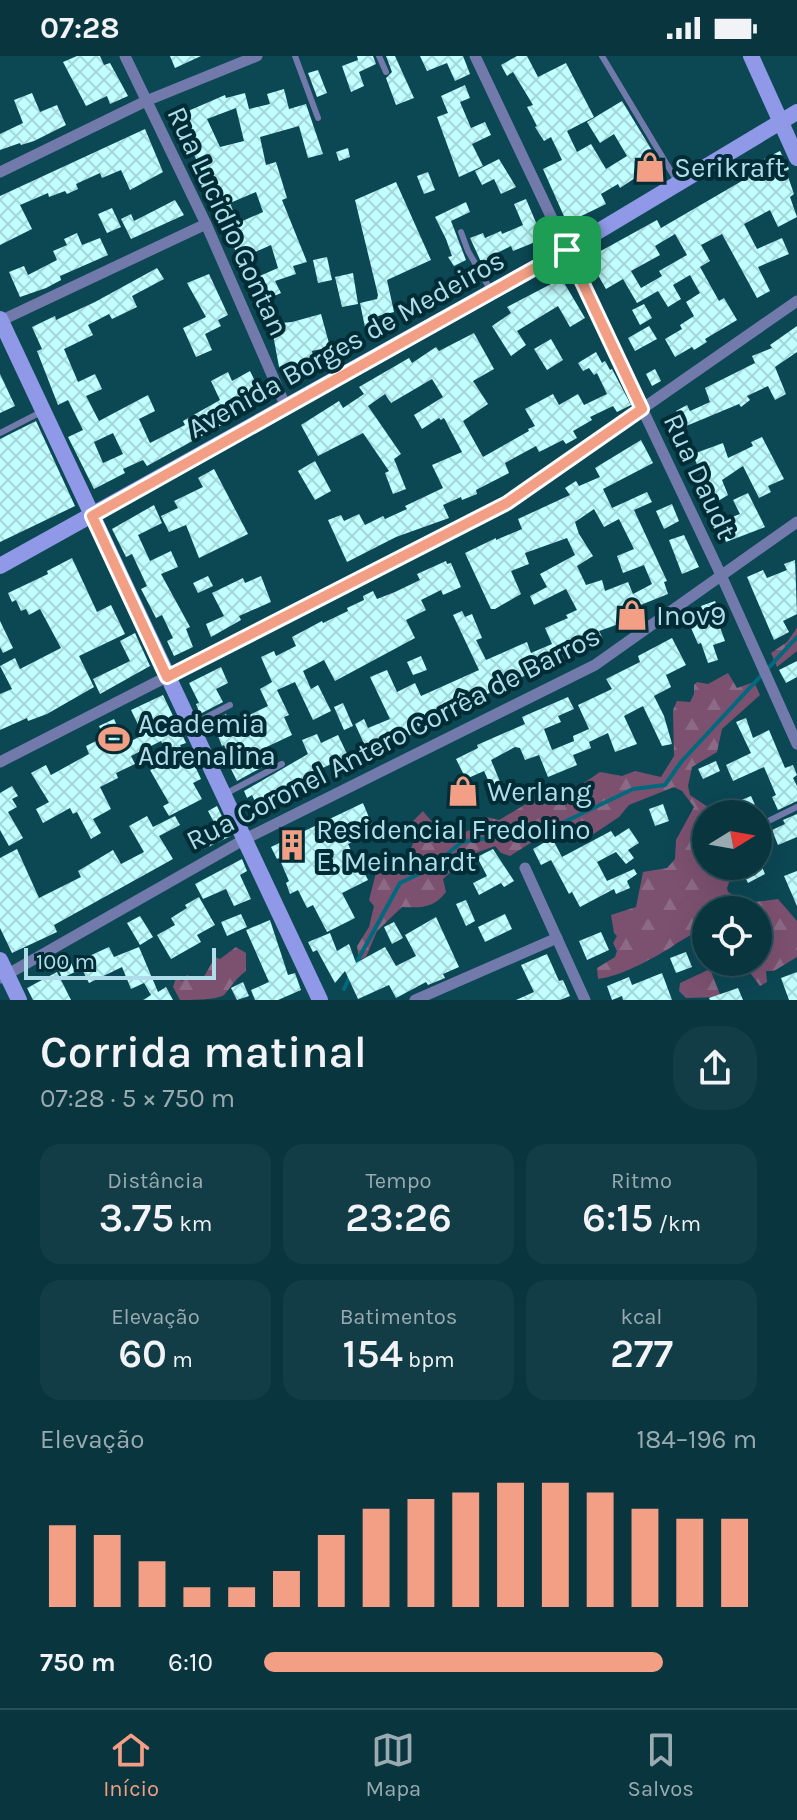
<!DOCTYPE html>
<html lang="pt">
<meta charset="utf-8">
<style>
:root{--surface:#09353f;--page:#123d46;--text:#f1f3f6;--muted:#99abb0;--line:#295059;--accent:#f39f85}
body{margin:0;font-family:Karla,sans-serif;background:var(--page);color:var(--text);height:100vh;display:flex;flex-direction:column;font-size:30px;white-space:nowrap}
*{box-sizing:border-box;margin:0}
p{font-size:26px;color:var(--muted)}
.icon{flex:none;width:44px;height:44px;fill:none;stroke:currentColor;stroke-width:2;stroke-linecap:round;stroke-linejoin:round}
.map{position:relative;height:944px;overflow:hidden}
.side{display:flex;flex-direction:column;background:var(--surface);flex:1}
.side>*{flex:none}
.needle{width:52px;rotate:79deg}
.buttons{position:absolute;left:692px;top:744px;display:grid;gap:16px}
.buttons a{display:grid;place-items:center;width:80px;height:80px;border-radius:50%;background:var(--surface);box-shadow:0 8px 32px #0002,0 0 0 2px var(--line);font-size:40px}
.scale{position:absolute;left:24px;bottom:20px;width:192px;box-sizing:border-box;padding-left:8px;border:4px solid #afddea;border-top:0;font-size:22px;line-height:28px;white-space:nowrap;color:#afddea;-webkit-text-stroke:6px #002c36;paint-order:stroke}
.pin{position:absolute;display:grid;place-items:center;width:68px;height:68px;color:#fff;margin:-34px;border-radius:16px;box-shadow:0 4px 12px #0006}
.round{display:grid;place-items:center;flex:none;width:84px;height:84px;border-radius:32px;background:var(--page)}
.headline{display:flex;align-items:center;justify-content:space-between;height:136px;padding:0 40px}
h1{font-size:44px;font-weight:600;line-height:60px}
.figures{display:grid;grid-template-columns:repeat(3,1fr);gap:12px;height:136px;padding:8px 40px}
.figures div{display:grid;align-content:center;border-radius:20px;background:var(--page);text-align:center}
.figures b{font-size:40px;font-weight:600}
.figures small{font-size:22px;font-weight:400}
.figures p{font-size:22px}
.chart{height:224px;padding:16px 40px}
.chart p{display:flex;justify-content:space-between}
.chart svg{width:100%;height:144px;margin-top:8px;stroke:var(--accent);stroke-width:6}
ul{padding:0 40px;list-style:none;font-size:26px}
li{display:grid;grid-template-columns:128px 96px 1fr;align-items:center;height:60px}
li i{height:20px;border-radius:10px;background:var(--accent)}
.status{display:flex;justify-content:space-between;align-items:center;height:56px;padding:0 40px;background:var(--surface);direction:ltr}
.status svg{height:22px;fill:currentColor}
.dock{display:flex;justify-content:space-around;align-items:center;height:112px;border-top:2px solid var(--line);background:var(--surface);font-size:22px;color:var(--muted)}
.dock a{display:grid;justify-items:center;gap:4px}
.dock .on{color:var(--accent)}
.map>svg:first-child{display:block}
.forest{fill:url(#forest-firs)}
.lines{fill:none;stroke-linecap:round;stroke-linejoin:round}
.stream{stroke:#00697d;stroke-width:4}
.building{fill:url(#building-cross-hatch);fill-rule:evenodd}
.lane{stroke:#727aab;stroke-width:6}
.street{stroke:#727aab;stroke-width:11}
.secondary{stroke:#8f99e7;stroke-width:16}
.route-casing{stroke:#fff;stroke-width:16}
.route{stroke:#f39f85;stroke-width:10}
.labels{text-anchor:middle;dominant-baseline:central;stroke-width:8;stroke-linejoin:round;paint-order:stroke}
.poi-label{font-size:28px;fill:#afddea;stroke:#002c36;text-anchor:start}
.street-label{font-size:28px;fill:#afddea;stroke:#002c36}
</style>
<div class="status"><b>07:28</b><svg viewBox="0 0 49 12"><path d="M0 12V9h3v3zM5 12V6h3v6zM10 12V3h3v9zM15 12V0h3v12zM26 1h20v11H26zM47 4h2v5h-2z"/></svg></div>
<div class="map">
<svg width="797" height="944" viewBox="0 0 797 944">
<defs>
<pattern id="forest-firs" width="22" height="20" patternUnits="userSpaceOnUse" patternTransform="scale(2)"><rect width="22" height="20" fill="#7c5170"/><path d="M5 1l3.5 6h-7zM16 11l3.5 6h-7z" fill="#8c6a85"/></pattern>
<pattern id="building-cross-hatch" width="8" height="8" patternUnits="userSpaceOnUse" patternTransform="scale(2)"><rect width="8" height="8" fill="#c1feff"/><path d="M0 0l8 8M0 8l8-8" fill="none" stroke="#a5d8da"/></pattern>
</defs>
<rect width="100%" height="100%" fill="#0c4754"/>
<!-- forest -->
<g class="forest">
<path d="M797,572V595L777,611L771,597L787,586Z"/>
<path d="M728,617L737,632L754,626L760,639L722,673L717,696L692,711L688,730L690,739L711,753L710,758H706V764L692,773C691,784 697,788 696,800H706V810H720L719,817L731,821L727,832L728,836L748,847L778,843L797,865V901L774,915H766L767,926L760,930L742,906H758V854H706V875C689,877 680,886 665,895C646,906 620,920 598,923L597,912L615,901L617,895L613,887L617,880L614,877L611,859L636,851L643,816L667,812L675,803L676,784L694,751L682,735L674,731L629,749L619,761L586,783H562L553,778L540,781L510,800L501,797L495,790L468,800L443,823L446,836C434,852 422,852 402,851L377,875L366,901L359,904L357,890L369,871L374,850L369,844L377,813C405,810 419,792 413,765L423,755C434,770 450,783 470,774C476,771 481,765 487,761L499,764L526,748C529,735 535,733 548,729L559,744L600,716L622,720L635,715L661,721L674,700L673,654L677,645L690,646L694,638V629L697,626L708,628Z"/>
<path d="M236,891L246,897V915C236,922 232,930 224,939C216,944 192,944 180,944L173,931L176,922L182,925L187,919L199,924L205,919L215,901L220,903Z"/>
<path d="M710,913L721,941L686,942L679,935L680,927Z"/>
</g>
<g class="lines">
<!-- stream -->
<g class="stream">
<path d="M355,909L400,827L427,814L462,786L522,777L562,767L633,733L665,729L681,706L797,581"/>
<path d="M344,933L350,920"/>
</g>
</g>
<!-- building -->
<g class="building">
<path d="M77,0H100L104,9L110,7L128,40L110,48L107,40L86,50L63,6Z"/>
<path d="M170,0H201L175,12Z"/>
<path d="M357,0H373L376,8L359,16L364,30L351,36L342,10L358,4Z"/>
<path d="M386,0H395L414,42L396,49L386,22L392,16Z"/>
<path d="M420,0H463L470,18L455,25L447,7L427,15Z"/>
<path d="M517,0H527L538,21L566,7L594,61L567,75L577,96L591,88L606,113L627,100L614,78L600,87L587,66L622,45L659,106L620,132L618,128L601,138L606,148L567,167L543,113L562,104L551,81L544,85L535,71L537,70L527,51L533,49L513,16L507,20L501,9Z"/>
<path d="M318,14L327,37L317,41L308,17Z"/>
<path d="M465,29L470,42L460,46L471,72L485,66L491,79L472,88L483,110L459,121L437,61L448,57L441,40Z"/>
<path d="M284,33L289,53L306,48L323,98L308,102L299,70L260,81L266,109L276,106L287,142L282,144L307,206L293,210L296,218L275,225L281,237L265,244L255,222L278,212L271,189L239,203L231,184L228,185L223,174L229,171L221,151L214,153L200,123L204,121L197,105L183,75L179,77L172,62L225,39L226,42L245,37L249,53L270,48L267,38ZM236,52L244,85L220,91L207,63ZM256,136L263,156L238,167L230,147Z"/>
<path d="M32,37L40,56L57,49L66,69L34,85L21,89L20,87L0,94V78L23,67L14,44Z"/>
<path d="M145,73L163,116L130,134L121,114L102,122L100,117L76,128L78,133L67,138L65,135L49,141L48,137L20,149L32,173L0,189V140Z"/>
<path d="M348,92L350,101L339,105L336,96Z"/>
<path d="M780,95L789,113L786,115L794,138L790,141L797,161L778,171L770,154L744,168L757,193L782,182L789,198L758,211L770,235L757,242L722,178L701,189L710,205L700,211L719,245L724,242L737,264L705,283L707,286L694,294L692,291L675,301L665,283L682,273L680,269L694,260L686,246L700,237L690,219L673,229L681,243L668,251L658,235L637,247L623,223L606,233L588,202L657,164L661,172L747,122L745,119L766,106L764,103ZM675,178L687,199L659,215L662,220L641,232L631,215L660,199L655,190Z"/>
<path d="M499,103L516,131L501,138L494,123L482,129L475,115Z"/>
<path d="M428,116L435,134L424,138L417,120Z"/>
<path d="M396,126L431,204L387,224L394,256L378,260L381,273L366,276L360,247L377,243L378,239L355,144Z"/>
<path d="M526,143L537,169L541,167L549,188L536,194L533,187L513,195L511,190L493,199L494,202L482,208L470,182L483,177L485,182L501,175L502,178L523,169L514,148Z"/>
<path d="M175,144L184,159L131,183L121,163L131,158L134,165Z"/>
<path d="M466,146L470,156L451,165L466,204L454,210L448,201L452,200L446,183L435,161Z"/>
<path d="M112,152L121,171L107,177L98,158Z"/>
<path d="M77,177L82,189L100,182L108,199L60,220L61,224L46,232L20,241L9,216L24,210L28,219L57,204L53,195L67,189L64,183Z"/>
<path d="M327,201L332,224L318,227L313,204Z"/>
<path d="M157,212L164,223L132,240L137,251L112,263L109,258L88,269L93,279L64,293L78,326L95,318L102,333L86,340L99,365L148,339L155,355L139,363L150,387L185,369L183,365L220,344L211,325L228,316L232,325L250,315L263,341L246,349L244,345L221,356L227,366L147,410L143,404L123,413L125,417L94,433L68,381L83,374L68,344L58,349L37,295L42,293L32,271L55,260L56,264L95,246ZM113,377L123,398L103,407L94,386Z"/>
<path d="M353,217L358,248L342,251L335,221Z"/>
<path d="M209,218L228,259L218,264L221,270L205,278L212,294L196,301L183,272L206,261L187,227Z"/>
<path d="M560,220L585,262L570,271L558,250L517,275L526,289L511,300L492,270L511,257L507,251L551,228L549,225Z"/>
<path d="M644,248L652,262L640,269L632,254Z"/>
<path d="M321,258L330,291L312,295L315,309L280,316L271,268L292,266Z"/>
<path d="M649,270L657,283L635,295L628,282Z"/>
<path d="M797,270V296L775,311L786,338L775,344L768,330L747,340L750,344L741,351L739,348L679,373L688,394L678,398L664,363L678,358L676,355L687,349L690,355L710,346L705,332L755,307L752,300L772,292L770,289Z"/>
<path d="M474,277L494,313L473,325L488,348L463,365L483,401L529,375L528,373L535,370L525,353L553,338L559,349L578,338L584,349L607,338L597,317L594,319L589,312L583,315L578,307L596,296L602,307L605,305L610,314L612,313L631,349L617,356L613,350L590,361L592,364L573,375L577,382L566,388L563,384L539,396L536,390L505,407L509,417L476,434L477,438L462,444L461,441L443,449L449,462L396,481L347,506L328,464L341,459L344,465L359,458L365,469L383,460L385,463L407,453L405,450L443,432L432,409L462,396L444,362L441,364L439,362L422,373L414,359L443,341L432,323L391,347L385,338L368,350L401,398L394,403L406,433L393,438L385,417L389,415L363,377L318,400L301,369L339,345L343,352L364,338L359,331L409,302L412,307L436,291L439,295Z"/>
<path d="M551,283L563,304L547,314L534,293Z"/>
<path d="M655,313L661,325L652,330L646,318Z"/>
<path d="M0,318L15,350L0,357Z"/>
<path d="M36,365L75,450L0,486V383Z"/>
<path d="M762,381L784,423L768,430L771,436L759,442L743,410L722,424L728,439L718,445L712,433L700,440L692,427L702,422L693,398L723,387L728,402L753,390L751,386Z"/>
<path d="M641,384L653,407L603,433L612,452L647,436L652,446L634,454L667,525L664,526L668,538L638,550L640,556L618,564L619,568L599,575L603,583L576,596L578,598L540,613L542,617L531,622L529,618L505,628L506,630L485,639L486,642L412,673L414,677L400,684L382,691L380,685L366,692L355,668L364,663L368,672L390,663L370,621L387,614L397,636L415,627L421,640L479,614L453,559L462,555L465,561L472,558L482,582L476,584L486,604L527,586L531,597L552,588L545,572L568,562L566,559L577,554L566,533L534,549L530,540L547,531L540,518L575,499L567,482L525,497L529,508L511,515L521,538L495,553H491L465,497L496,482V484L522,473L518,463L570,439L565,432L576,425L579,430L600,421L595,412ZM594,453L604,471L619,463L634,493L617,500L623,517L644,509L652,528L633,538L628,526L605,535L602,524L586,529L577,510L593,500L579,478L575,466Z"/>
<path d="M315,405L331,435L315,444L298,415Z"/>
<path d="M214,413L248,478L199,502L186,469L169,476L161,460L178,452L174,445L203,431L198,422Z"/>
<path d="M748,437L765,471L726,486L719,466L740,458L733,444Z"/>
<path d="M672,448L679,465L664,473L656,455Z"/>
<path d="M154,449L162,467L138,479L150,505L171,495L178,511L161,518L190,571L186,573L193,591L174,600L167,585L173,582L162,559L156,562L141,533L147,530L132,498L126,501L112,473Z"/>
<path d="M684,479L699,511L682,518L669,484Z"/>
<path d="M72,502L97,556L111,549L125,578L79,600L94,631L47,658L28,665L27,662L0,674V638L12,633L0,610L15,602L20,613L61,592L40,553L29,559L26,553L21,555L16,544L12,546L8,537L48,518L47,515Z"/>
<path d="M795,504L797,558L783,565L789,576L774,584L747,521L763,514L767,522L787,514L784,508Z"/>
<path d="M446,505L447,508L451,507L461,531L443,539L441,534L421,544L426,554L406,564L415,582L335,625L324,604L303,615L311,633L318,629L331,655L313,664L295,626L277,634L289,659L284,661L292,679L260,694L268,708L237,725L231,713L235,711L224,689L222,690L212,665L226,658L231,668L268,650L260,633L272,626L261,601L274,595L276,600L296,590L292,581L322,565L323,567L348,555L347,552L364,544L363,540L373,535L377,543L395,536L420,524L417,518Z"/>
<path d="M208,520L213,530L198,537L193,527Z"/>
<path d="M261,520L271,546L239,560L241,564L211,581L206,568L224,560L212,537L243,522L245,527Z"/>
<path d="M715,545L725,569L720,571L725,585L713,589L718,604L708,607L701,587L698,588L688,565L704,558L701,550Z"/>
<path d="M0,565L13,592L3,597L0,591Z"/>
<path d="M135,577L150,610L100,638L93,623L130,605L120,585Z"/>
<path d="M672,582L686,609L666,619L671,631L654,640L664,660L672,688L662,690L643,650L624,660L637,688L615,696L608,677L589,686L591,692L573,699L577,709L548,721L539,699L525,704L520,692L515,691L491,704L506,740L497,744L484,715L466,723L456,703L478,692L477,689L525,668L522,661L568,641L574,653L558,660L561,666L544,673L552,694L574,685L573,680L589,673L578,649L612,633L606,623L640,606L638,600Z"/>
<path d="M421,600L427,614L413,619L407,606Z"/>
<path d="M797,605V621L786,627L779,614Z"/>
<path d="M221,611L228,627L216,633L223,646L200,658L196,648L199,647L189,627Z"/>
<path d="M163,639L186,687L180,689L190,712L195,710L201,723L193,727L202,743L169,760L163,750L169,747L150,714L170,705L161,685L131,700L135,708L116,717L118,722L100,731L111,753L93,763L101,777L91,783L77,756L73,758L70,752L43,767L36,753L49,746L31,717L46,709L51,719L89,698L86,690L104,681L99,670L114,663L125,688L143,679L131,654Z"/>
<path d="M343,647L353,670L344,674L334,651Z"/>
<path d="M746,662L753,682L769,674L785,712L793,709L797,719L793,722L797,730V745L778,754L772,741L776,739L764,711L733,725L726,709L751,697L736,666Z"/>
<path d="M317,678L321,687L338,679L348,700L310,718L315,730L261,758L252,739L247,742L244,735L308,698L302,684Z"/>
<path d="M716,705L720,715L703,723L698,713Z"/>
<path d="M464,724L471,740L461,745L454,729Z"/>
<path d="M12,730L18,740L12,743L17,751L8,756L23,782L9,790L0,774V737Z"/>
<path d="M751,740L759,758H709V757Z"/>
<path d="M363,747L375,776L348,788L358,809L360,808L368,824L342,837L355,862L327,876L313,849L307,852L298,834L290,838L286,827L289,825L279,802L277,803L271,791Z"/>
<path d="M663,748L669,765L655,770L649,753Z"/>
<path d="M217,750L231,780L204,793L198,780L216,770L208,755Z"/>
<path d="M797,758V781L778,789L772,774L785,768L783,764Z"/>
<path d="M147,760L153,771L175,760L180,769L159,780L173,803L54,869L57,876L12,897L0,872V802L17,793L39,842L81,821L78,815L113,794L121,808L144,796L129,770Z"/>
<path d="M629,772L639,787L628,794L634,802L626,808L616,796L597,806L607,825L634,813L637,818L627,825L630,832L616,838L614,833L580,851L572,836L569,838L551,804L541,809L533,793L552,782L562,801L611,775L615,781Z"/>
<path d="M493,793L514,825L504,831L501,827L479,839L473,827L487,820L477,801Z"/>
<path d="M242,803L247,815L240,819L251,843L234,850L226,833L203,843L195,828Z"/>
<path d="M760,806L765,818L748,827L742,815L758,810Z"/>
<path d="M797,815V850L784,820Z"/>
<path d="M199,841L215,869L197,879L201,886L171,903L157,879L175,869L171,862L187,852L185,849Z"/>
<path d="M466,844L475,865L466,870L456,848Z"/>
<path d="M241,858L247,871L227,880L221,866Z"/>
<path d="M505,858L512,873L485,886L478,871Z"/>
<path d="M140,860L153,881L140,889L127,867Z"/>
<path d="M436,861L459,911L443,918L445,922L428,929L426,926L396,942L389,929L358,943L345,915L335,927L317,894L313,896L308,886L330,877L337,895L349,888L356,907L385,891L396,910L416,900L405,879Z"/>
<path d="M270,864L288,919L295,917L301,934L278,944H255L251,934L269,926L246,874Z"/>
<path d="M394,866L403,882L392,888L384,871Z"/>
<path d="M601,876L609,894L587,904L579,885Z"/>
<path d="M109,891L114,901L139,891L158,936L166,931L173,944H143L151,939L144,927L131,933L122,911L89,927L78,905Z"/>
<path d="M686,896L692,911L676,917L670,902Z"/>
<path d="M547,898L559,925L563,924L570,940L560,944H516L534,936L521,909Z"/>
<path d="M69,902L75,916L62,922L56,907Z"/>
<path d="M57,916L71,944H33L27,932Z"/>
<path d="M797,916V944H789L781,922Z"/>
<path d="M662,917L672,944H623L622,940L612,944L607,930L629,921L632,929Z"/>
<path d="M243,926L249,940L237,944L231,932Z"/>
<path d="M738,932L743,944H710L709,942Z"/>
</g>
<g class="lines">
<!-- lane -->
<g class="lane">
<path d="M295,0L318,62"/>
<path d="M379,0L386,16"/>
<path d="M602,0L678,127"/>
<path d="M461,176L468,195L490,233"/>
<path d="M0,377L43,355"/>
<path d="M191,669L230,649"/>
<path d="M225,738L282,708"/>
<path d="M758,770L797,751"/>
</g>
<!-- street -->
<g class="street">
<path d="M125,0L206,168L286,351"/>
<path d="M475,0L721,519L797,688"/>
<path d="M0,116L146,45L257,0"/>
<path d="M0,265L206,168"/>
<path d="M0,706L507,447L797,245"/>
<path d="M525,812L585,944"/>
<path d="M1,922L245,783L595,609L797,466"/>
<path d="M415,944L557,882"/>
</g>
<!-- secondary -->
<g class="secondary">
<path d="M751,0L797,102"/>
<path d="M0,263L320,944"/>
<path d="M0,510L567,194L797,56"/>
<path d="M0,904L19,944"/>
</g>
</g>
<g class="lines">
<defs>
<path id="route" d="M567,194L642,353L507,447L167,621L92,460Z"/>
</defs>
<!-- route casing -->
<use href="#route" class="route-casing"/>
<!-- route -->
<use href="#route" class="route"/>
</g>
<!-- icons -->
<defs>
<symbol id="shop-bare" viewBox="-9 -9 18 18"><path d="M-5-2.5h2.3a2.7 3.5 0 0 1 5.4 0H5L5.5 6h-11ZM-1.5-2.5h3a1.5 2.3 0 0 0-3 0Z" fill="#f39f85" stroke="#002c36" stroke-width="2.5" paint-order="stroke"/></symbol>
<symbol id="stadium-bare" viewBox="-9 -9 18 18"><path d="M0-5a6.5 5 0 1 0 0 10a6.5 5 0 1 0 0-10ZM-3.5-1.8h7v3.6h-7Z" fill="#f39f85" stroke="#002c36" stroke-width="2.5" paint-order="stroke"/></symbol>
<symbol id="building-bare" viewBox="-9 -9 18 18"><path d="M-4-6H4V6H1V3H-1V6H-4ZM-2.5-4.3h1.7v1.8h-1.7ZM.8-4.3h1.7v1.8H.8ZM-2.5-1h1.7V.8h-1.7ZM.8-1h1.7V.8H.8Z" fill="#f39f85" stroke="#002c36" stroke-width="2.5" paint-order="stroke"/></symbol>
</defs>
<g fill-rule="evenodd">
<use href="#shop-bare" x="628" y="89" width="44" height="44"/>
<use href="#shop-bare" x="610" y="537" width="44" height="44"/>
<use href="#stadium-bare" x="92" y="661" width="44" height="44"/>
<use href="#shop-bare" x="441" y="713" width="44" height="44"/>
<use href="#building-bare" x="270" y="767" width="44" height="44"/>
</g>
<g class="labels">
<!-- poi labels -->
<g class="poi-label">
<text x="674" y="111">Serikraft</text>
<text x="656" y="559">Inov9</text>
<text x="138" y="667">Academia<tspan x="138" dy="32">Adrenalina</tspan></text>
<text x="487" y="735">Werlang</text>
<text x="316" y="773">Residencial Fredolino<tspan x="316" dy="32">E. Meinhardt</tspan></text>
</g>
<!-- street labels -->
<g class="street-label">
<text transform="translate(228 165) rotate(65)">Rua Lucidio Gontan</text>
<text transform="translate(346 288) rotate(-29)">Avenida Borges de Medeiros</text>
<text transform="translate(700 420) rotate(65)">Rua Daudt</text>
<text transform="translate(393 682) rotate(-27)">Rua Coronel Antero Corrêa de Barros</text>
</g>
</g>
</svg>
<div class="buttons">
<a><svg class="needle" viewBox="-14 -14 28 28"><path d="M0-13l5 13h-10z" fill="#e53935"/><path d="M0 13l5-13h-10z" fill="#99abb0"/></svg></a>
<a><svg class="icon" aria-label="locate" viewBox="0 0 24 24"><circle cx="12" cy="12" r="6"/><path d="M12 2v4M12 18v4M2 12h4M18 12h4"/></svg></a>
</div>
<div class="scale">100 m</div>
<div class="pin" style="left:567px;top:194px;background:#1e9e55"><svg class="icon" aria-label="arrive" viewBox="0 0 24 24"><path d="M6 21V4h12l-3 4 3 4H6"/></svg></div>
</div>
<section class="side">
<div class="headline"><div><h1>Corrida matinal</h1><p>07:28 · 5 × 750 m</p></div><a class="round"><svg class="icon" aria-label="share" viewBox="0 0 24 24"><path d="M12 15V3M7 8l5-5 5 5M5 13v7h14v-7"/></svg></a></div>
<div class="figures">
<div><p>Distância</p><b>3.75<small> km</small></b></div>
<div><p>Tempo</p><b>23:26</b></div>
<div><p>Ritmo</p><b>6:15<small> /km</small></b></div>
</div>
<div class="figures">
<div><p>Elevação</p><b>60<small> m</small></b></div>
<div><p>Batimentos</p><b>154<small> bpm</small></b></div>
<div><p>kcal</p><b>277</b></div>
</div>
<div class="chart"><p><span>Elevação</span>184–196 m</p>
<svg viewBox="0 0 160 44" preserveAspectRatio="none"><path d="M5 44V19M15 44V22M25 44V30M35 44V38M45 44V38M55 44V33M65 44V22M75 44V14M85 44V11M95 44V9M105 44V6M115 44V6M125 44V9M135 44V14M145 44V17M155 44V17"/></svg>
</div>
<ul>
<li><b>750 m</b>6:10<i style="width:81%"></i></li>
</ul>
</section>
<nav class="dock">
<a class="on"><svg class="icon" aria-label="home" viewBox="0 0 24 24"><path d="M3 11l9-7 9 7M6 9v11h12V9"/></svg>Início</a>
<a><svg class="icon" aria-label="map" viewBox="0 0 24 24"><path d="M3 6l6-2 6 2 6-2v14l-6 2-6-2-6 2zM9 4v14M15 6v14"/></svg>Mapa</a>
<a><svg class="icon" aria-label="saved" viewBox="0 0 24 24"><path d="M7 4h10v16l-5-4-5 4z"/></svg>Salvos</a>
</nav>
